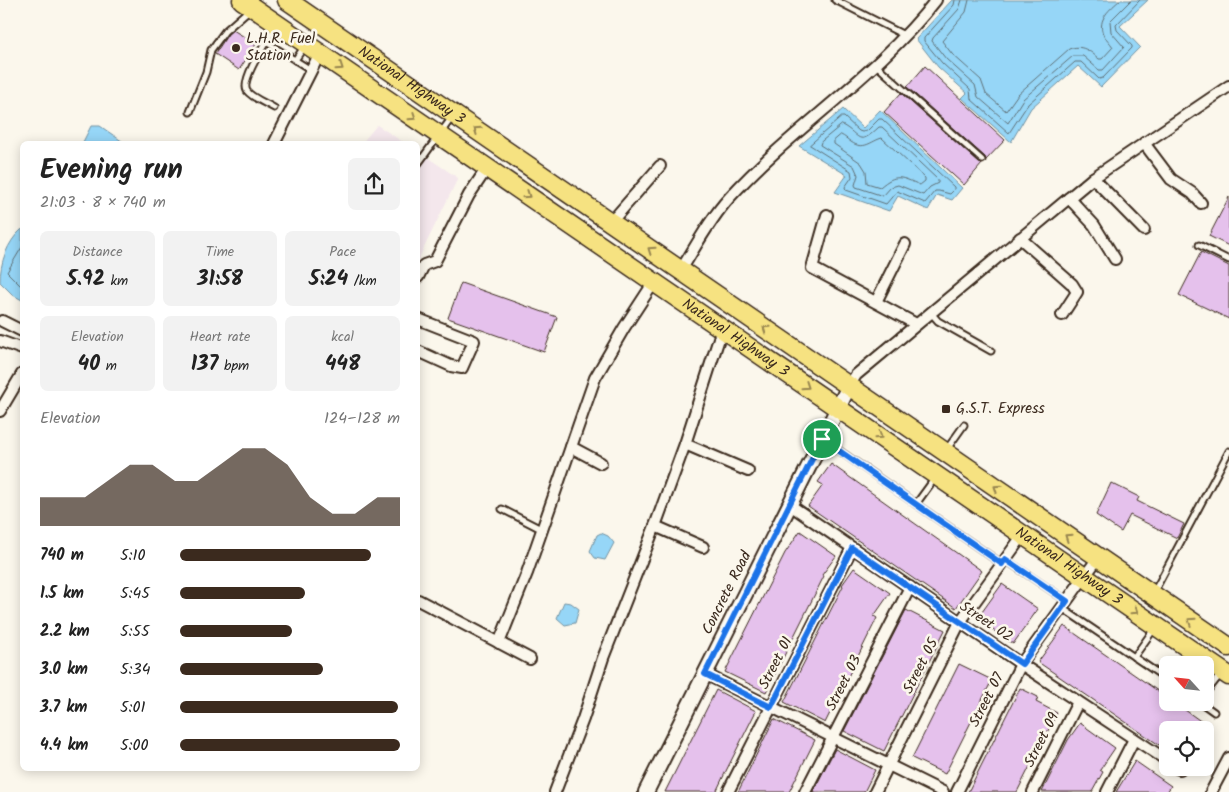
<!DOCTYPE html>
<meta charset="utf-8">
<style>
:root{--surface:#fff;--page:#f2f2f2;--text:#222;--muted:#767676;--accent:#3b2a1e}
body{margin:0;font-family:Kalam,sans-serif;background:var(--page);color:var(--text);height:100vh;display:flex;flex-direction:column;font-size:19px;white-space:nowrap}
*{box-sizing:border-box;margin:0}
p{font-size:16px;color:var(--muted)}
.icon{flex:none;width:28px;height:28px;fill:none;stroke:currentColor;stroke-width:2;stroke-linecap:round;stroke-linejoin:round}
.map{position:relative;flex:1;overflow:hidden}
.side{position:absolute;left:20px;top:141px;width:400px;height:630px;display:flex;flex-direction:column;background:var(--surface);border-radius:8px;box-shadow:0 2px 12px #0003}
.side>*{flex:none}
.needle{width:32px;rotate:297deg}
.buttons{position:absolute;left:1159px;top:656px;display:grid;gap:10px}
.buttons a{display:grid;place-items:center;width:55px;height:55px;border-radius:8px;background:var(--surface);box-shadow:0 2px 12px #0003;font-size:25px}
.pin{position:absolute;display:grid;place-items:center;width:42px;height:42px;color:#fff;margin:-21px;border:2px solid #fff;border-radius:50%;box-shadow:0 1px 5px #0007}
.round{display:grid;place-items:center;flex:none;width:52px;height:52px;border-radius:8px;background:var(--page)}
.overview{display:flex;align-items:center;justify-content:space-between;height:85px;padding:0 20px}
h1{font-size:28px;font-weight:800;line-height:38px}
.stats{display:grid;grid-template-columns:repeat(3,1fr);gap:8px;height:85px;padding:5px 20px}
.stats div{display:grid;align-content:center;border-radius:8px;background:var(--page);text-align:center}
.stats b{font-size:21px;font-weight:800}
.stats small{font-size:14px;font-weight:400}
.stats p{font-size:14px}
.chart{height:140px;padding:10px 20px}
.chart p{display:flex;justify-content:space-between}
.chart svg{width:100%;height:90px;margin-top:5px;fill:var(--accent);opacity:.7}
ul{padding:0 20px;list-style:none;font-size:16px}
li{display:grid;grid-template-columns:80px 60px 1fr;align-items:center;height:38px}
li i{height:12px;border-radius:6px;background:var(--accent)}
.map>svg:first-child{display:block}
.built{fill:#f4e7ec}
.water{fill:#96d6f7;stroke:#7291a0}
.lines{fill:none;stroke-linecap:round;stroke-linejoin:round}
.shore{stroke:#5f6f75;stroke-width:1}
.building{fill:#e5c1ec;stroke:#3b2a1e}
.service-casing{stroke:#3b2a1e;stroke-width:9}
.minor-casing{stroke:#3b2a1e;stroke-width:14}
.tertiary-casing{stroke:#3b2a1e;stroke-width:18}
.trunk-casing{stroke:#3b2a1e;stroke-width:21}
.service{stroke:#fbf7ec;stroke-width:5}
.minor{stroke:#fbf7ec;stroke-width:10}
.tertiary{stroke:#fbf7ec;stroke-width:14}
.trunk{stroke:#f6e281;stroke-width:18}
.oneway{stroke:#988650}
.route-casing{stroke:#fff;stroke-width:10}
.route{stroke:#1a73e8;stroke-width:6}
.poi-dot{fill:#3b2a1e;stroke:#fbf7ec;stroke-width:2}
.labels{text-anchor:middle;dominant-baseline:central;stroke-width:5;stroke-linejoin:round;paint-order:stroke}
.poi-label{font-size:15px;fill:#3b2a1e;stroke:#fbf7ec;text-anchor:start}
.street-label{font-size:15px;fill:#3b2a1e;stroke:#fbf7ec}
</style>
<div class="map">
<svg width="1229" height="792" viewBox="0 0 1229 792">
<rect width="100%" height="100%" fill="#fbf7ec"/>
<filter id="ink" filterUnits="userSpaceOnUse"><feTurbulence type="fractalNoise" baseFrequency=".02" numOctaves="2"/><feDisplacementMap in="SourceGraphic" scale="10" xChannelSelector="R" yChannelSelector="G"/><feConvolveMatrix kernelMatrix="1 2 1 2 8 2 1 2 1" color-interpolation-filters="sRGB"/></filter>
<g filter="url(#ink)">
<!-- built -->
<g class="built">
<path d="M377,125L406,144H361Z"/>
<path d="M418,151L458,178L418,260Z"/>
</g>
<!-- water -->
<g class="water">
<path d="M952,0H1148L1120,26L1140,47L1101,87L1078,66L1031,108L1011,142L962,98L967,93L938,67L916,39Z"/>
<path d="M843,109L863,128L880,110L962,188L952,200L937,195L928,210L898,196L889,211L835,192L847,175L799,146Z"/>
<path d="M91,126H100L126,144H82Z"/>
<path d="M22,229V300L13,295L0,282C0,263 7,242 22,229Z"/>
<path d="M601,533L608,536L614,543L605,560L595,558L590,551L597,535Z"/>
<path d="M564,602L571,603L579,609L575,623L565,625L557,618Z"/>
</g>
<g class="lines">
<!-- shore -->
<g class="shore">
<path d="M955,0L954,5L924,38V41L942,63L970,89L971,99L1009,133L1028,104L1075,62H1081L1099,79L1103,78L1132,48V46L1117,30L1116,25L1140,0"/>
<path d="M962,0L959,9L933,38L932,41L946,59L975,85L978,97L1008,123L1023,99L1073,56H1083L1099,70H1103L1124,47L1111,32L1110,21L1131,0"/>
<path d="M969,0L966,12L942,41L952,54L981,80L986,94L1006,111L1018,94L1069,49C1082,44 1090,51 1099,59H1102L1113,47C1110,42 1106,39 1103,34C1097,19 1110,9 1120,0"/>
<path d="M842,117H844L859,131L862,132L867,131L879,119H882L954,187V190L950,194L939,191H935L925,203L897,191L886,204L846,190L845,187L852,177L851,171L810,145Z"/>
<path d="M842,125C861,135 857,148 879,127H882L938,180V183L930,187L923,195L898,185L891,187L883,196L856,187L855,185L858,175L854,166L820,145L821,142Z"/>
<path d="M841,135C845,137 847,139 851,142C864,151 871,141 882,138L925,178V181L920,185C901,177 896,173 880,187L867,183L866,171L861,163L834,144V141Z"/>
<path d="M22,247L7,272L22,287"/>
</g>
</g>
<!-- building -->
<g class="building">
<path d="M233,30L256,44L239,70L215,54L228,34Z"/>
<path d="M925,66L1005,140L986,160L985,157L907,87Z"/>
<path d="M901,93L979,163L982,164L964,185L884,112Z"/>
<path d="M1229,197V246L1209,236Z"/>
<path d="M1201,252L1229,266V319L1179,295Z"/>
<path d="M461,283L557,317L544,352L448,318Z"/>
<path d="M831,464L982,571L956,608L808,506L823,485L818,482Z"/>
<path d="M1111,483L1139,497L1137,501L1184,524L1177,538L1130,515L1121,532L1096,515Z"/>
<path d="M800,531L836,556L822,575L824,576L766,692L725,672L785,553Z"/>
<path d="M854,568L890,593L874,616L877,618L825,723L784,702L843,586L842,585Z"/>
<path d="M1002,584L1038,609L1013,644L977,619Z"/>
<path d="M906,610L945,630L884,751L844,731Z"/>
<path d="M1064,626L1168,698V702H1174L1206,725L1202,730H1168V751L1038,662Z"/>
<path d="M959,664L992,680L945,774L912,758Z"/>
<path d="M1020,688L1038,697L1036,702L1057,713L1017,792H968Z"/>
<path d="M716,690L756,711L726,771L716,792H665Z"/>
<path d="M774,719L815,740L789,792H738Z"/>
<path d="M1080,723L1115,748L1100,770L1103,772L1092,792H1042L1068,740Z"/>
<path d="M835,749L875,770L864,792H813Z"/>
<path d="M1135,761L1171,786L1167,792H1116Z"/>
</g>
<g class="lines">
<defs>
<g id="service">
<path d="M835,0L904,35"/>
<path d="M266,42L311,70"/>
<path d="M295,60L305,46"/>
<path d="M875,64L982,160"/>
<path d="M274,108C266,103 252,98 247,91C240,79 269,38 276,26"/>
<path d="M190,112L206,72L211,50L225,31L250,9"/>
<path d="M418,164L453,116"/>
<path d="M1199,245L1229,260"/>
<path d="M931,313L938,321L991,351"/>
<path d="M824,440L1002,564"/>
<path d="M947,449L964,425"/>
<path d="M916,504L935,478"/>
<path d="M502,509L541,529"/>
<path d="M1006,560L1067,601"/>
<path d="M1154,592L1229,451"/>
<path d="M1062,608L1168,680"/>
<path d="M1134,657L1154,629"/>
<path d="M1205,694L1220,675"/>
<path d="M1200,702L1214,712"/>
</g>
<g id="minor">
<path d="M1144,143L1171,179L1192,193L1201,203"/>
<path d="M274,144L320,53"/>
<path d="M1093,178L1144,230"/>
<path d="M1069,198L1094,225L1115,259"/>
<path d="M827,215L812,268L916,324"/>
<path d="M611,222L660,166"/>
<path d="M1020,238L1072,284L1077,292L1062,315"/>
<path d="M681,270C696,246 710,219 729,198C793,127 877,76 936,0"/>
<path d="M418,277L424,265L435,261L469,195L487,168"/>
<path d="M876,302L905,244"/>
<path d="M418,319L474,341L462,368L451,366L418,351"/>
<path d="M2,321L22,331"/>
<path d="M0,341L22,349"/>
<path d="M849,386L856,375L1093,178L1229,86"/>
<path d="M0,411L22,374"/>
<path d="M685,444L748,471"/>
<path d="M571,447L601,463"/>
<path d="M790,505L1021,664L1168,761"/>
<path d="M655,526L703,547"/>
<path d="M418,600L530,659"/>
<path d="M499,643L527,573L595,378L624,328L654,282"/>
<path d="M705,674L943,792"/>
<path d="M1177,768L1180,769"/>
<path d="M555,792L583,719L603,658L655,526L685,444L722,329"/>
<path d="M728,792L852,548"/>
<path d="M805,792L910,587"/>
<path d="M875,792L960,622L1023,535"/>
<path d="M957,792L1021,664L1098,558"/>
<path d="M1033,792L1078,702"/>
<path d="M1107,792L1134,739"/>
<path d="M1211,792L1229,758"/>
</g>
<path id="tertiary" d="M646,792L849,386"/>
<g id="trunk">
<path id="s1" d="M242,0L1229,676"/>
<path id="s2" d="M287,0L1229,647"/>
</g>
</defs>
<!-- service casing -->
<use href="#service" class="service-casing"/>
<!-- minor casing -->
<use href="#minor" class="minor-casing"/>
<!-- tertiary casing -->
<use href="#tertiary" class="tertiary-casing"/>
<!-- trunk casing -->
<use href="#trunk" class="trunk-casing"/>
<!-- service -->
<use href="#service" class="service"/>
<!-- minor -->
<use href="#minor" class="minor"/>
<!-- tertiary -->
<use href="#tertiary" class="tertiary"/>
<!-- trunk -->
<use href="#trunk" class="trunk"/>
</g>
<!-- one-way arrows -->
<defs><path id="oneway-chevron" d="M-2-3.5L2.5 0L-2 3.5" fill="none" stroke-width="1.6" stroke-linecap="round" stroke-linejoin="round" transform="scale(1.25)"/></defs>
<g class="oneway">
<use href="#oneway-chevron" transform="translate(340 67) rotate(34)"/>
<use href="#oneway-chevron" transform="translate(413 117) rotate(34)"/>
<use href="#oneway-chevron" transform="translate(477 130) rotate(-145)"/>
<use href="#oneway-chevron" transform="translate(527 195) rotate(34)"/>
<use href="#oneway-chevron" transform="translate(651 250) rotate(-145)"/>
<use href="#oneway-chevron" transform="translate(766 329) rotate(-145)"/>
<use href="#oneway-chevron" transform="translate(806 386) rotate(34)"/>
<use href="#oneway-chevron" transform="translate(879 436) rotate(34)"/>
<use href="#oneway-chevron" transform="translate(997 488) rotate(-146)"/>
<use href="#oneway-chevron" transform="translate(1068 537) rotate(-145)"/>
<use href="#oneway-chevron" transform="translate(1135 611) rotate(34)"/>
<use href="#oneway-chevron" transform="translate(1191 621) rotate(-146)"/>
</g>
</g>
<g class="lines" filter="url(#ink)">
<defs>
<path id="route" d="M822,439L1002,564L1005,559L1067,601L1022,664L852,548L771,707L705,674Z"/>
</defs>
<!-- route casing -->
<use href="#route" class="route-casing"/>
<!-- route -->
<use href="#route" class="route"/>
</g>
<!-- markers -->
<g class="poi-dot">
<circle cx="236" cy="48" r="5"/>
<rect x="941" y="404" width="10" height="10" rx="2.5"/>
</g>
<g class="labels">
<!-- poi labels -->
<g class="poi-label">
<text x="246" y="39">L.H.R. Fuel<tspan x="246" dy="17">Station</tspan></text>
<text x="956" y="409">G.S.T. Express</text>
</g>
<!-- street labels -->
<g class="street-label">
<text stroke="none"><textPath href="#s2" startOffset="151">National Highway 3</textPath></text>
<text stroke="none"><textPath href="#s1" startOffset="598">National Highway 3</textPath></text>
<text stroke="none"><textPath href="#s1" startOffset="1002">National Highway 3</textPath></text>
<text transform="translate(727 593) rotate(-63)">Concrete Road</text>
<text transform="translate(986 622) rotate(34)">Street 02</text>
<text transform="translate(776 663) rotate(-63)">Street 01</text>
<text transform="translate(921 666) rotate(-63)">Street 05</text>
<text transform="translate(844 683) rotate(-63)">Street 03</text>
<text transform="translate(987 700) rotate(-63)">Street 07</text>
<text transform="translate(1042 740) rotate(-63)">Street 09</text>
</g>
</g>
</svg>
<div class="buttons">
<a><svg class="needle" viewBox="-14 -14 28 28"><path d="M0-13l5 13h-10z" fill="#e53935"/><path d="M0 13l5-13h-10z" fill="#767676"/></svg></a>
<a><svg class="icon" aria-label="locate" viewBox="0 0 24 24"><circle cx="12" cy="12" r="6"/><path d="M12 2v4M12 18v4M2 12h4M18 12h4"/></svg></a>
</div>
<div class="pin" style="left:822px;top:439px;background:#1e9e55"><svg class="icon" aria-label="arrive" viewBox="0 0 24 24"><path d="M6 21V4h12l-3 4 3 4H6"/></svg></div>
<section class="side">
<div class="overview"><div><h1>Evening run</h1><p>21:03 · 8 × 740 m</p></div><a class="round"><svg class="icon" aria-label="share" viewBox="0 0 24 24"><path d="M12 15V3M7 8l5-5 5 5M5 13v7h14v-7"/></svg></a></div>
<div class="stats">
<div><p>Distance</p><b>5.92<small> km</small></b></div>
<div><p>Time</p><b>31:58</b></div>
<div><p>Pace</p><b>5:24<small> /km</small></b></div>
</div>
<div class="stats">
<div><p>Elevation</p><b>40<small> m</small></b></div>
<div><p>Heart rate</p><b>137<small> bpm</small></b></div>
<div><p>kcal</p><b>448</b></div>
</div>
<div class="chart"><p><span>Elevation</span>124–128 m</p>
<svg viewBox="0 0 160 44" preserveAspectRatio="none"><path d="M0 44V30L10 30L20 30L30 22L40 14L50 14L60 22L70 22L80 14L90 6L100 6L110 14L120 30L130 38L140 38L150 30L160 30V44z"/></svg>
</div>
<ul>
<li><b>740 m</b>5:10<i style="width:87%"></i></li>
<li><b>1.5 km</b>5:45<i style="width:57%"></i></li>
<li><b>2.2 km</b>5:55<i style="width:51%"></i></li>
<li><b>3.0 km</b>5:34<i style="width:65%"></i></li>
<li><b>3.7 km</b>5:01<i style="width:99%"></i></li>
<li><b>4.4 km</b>5:00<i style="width:100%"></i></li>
</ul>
</section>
</div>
